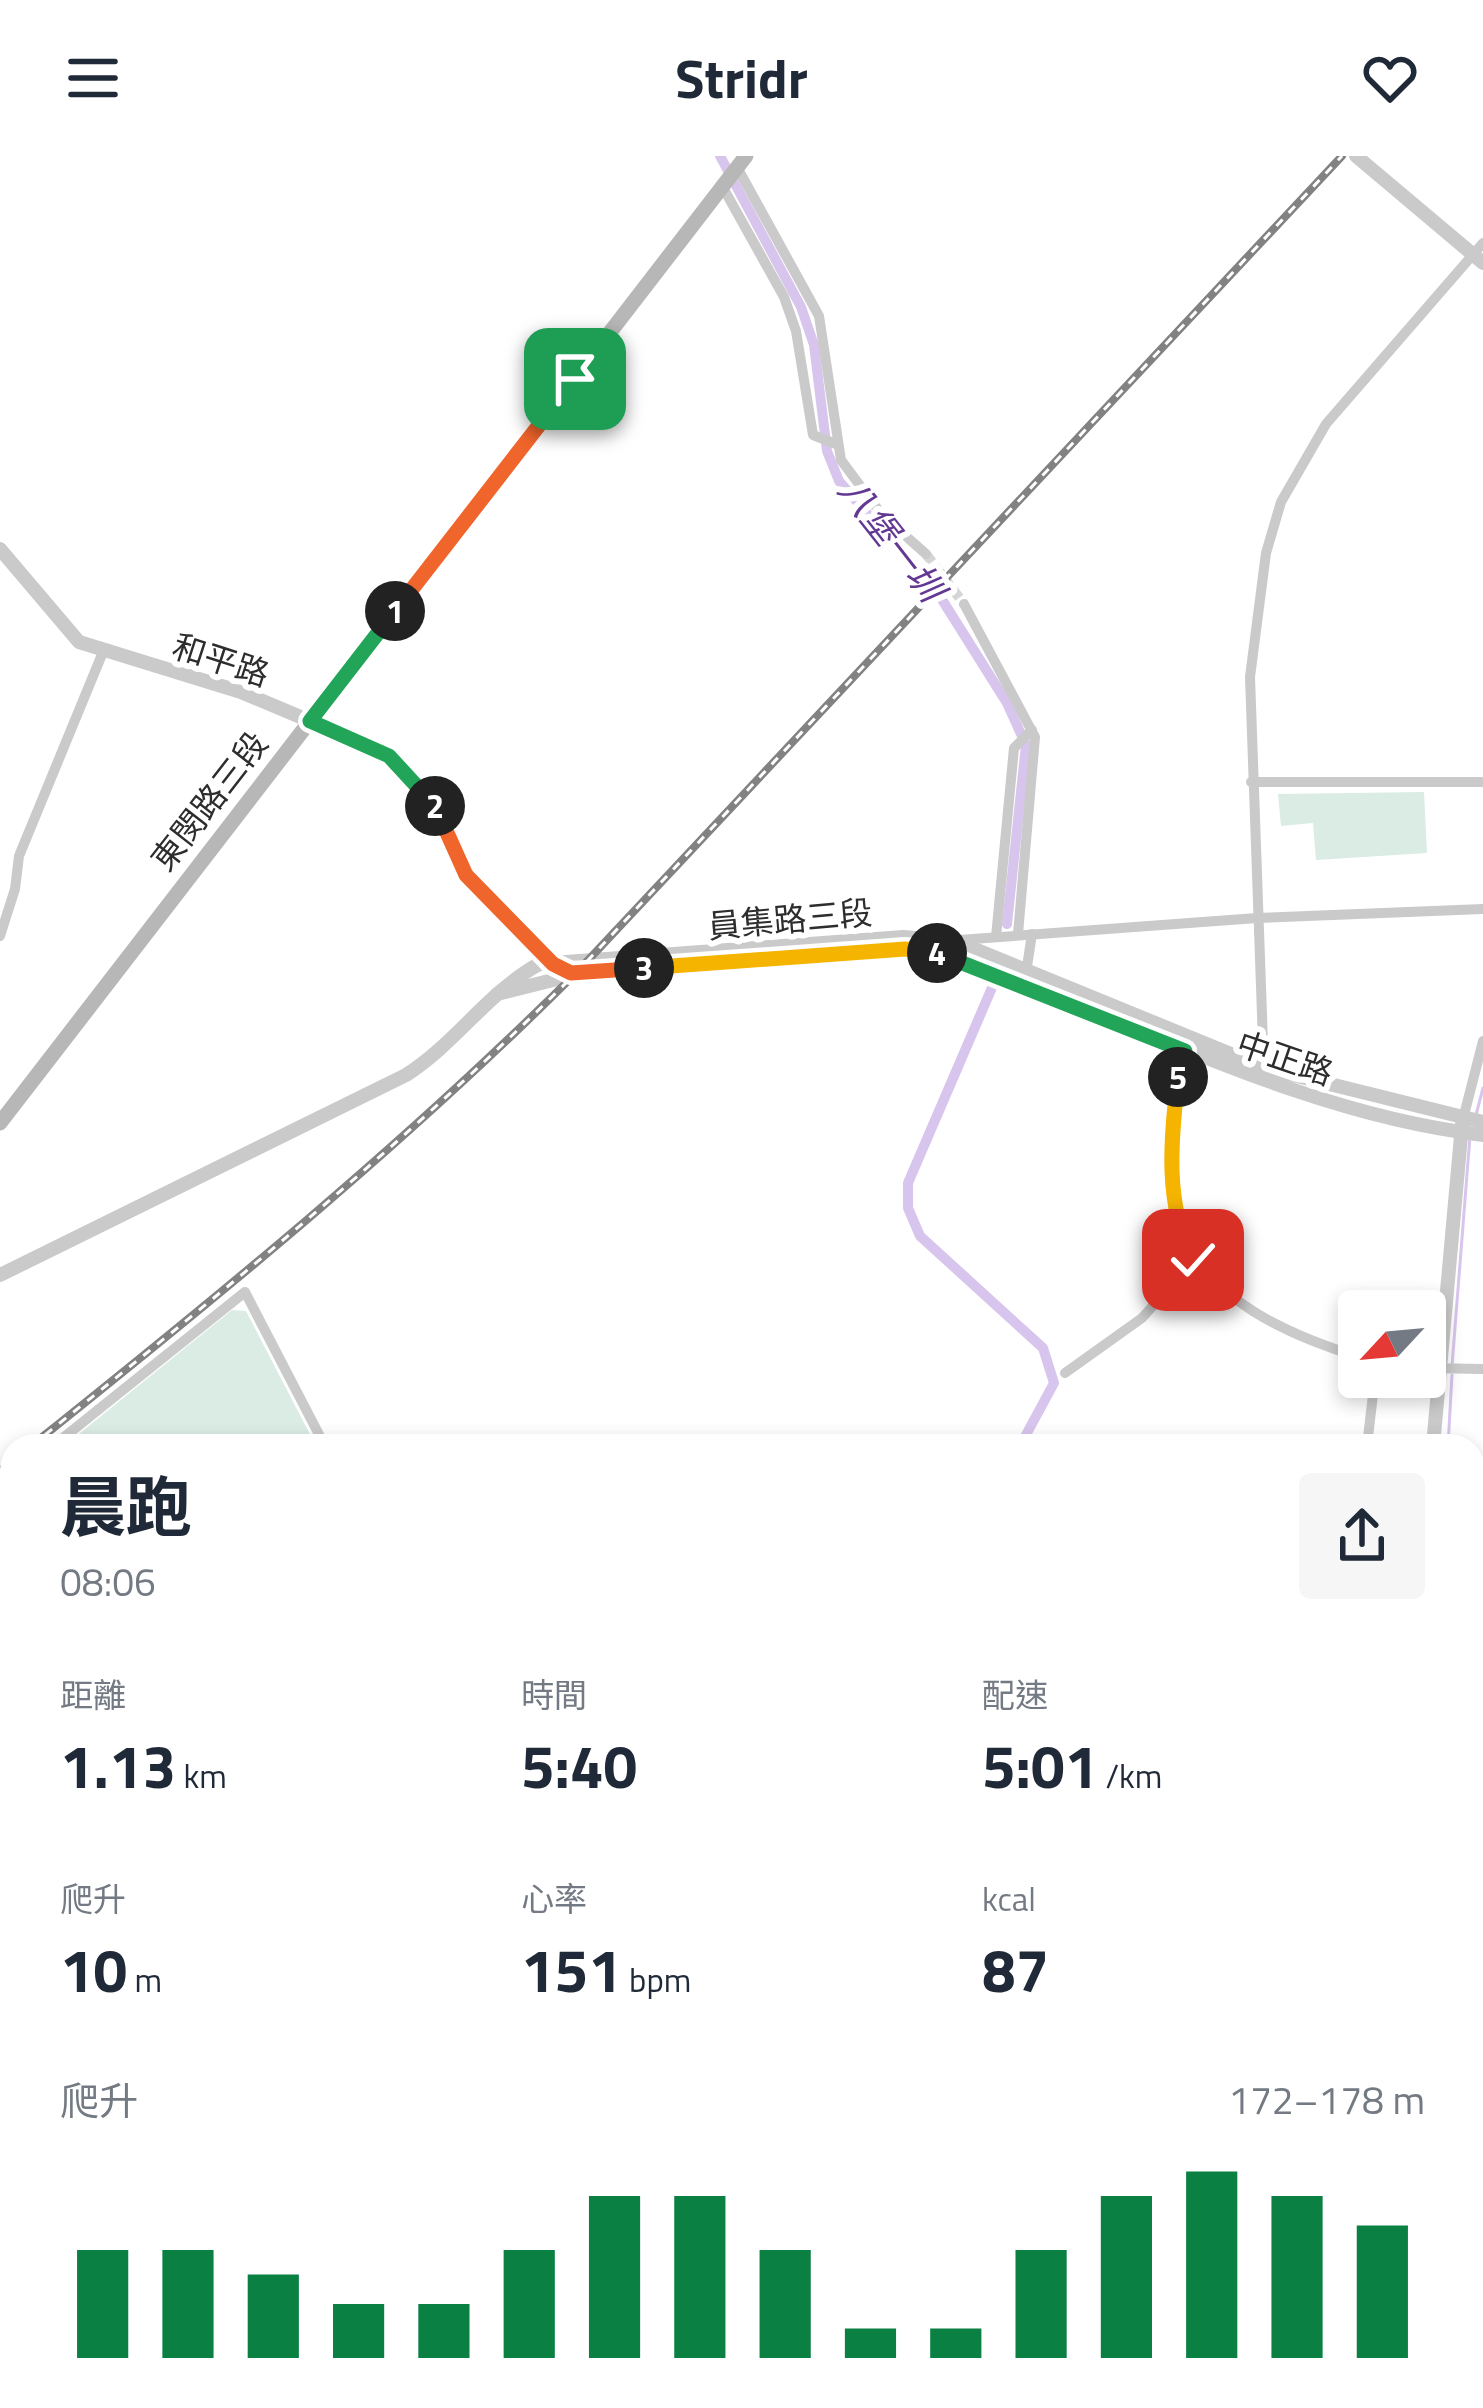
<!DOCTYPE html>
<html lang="zh-TW">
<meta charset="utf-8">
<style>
:root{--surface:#fff;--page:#f6f6f7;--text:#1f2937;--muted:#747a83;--accent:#0b8043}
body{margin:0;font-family:"Titillium Web","Noto Sans TC",sans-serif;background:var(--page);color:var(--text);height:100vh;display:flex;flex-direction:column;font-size:45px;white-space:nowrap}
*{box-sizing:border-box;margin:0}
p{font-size:39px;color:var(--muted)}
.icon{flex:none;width:66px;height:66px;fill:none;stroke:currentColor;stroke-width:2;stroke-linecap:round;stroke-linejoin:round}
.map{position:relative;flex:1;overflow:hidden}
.sheet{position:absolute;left:0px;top:1278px;width:1485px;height:975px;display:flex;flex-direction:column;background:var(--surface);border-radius:36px 36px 0 0;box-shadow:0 6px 18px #0003}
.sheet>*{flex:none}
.needle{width:78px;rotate:244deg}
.controls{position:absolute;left:1338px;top:1134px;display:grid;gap:24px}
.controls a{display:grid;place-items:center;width:108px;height:108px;border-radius:12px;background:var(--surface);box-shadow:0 6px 18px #0003;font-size:60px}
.pin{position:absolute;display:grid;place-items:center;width:102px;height:102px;color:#fff;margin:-51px;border-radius:24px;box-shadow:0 6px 18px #0006}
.km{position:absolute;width:60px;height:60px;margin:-30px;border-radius:50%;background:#222;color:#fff;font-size:33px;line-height:60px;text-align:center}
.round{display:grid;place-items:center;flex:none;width:126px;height:126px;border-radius:12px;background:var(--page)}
.summary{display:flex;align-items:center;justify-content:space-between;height:204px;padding:0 60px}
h1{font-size:66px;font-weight:700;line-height:90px}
.figures{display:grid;grid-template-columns:repeat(3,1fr);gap:18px;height:204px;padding:12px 60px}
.figures div{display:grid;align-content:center}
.figures b{font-size:60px;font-weight:700}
.figures small{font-size:33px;font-weight:400}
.figures p{font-size:33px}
.chart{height:336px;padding:24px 60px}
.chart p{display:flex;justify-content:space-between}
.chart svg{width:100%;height:216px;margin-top:12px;stroke:var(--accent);stroke-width:6}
header{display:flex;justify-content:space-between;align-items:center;height:156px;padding:0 60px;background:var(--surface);font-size:54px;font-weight:700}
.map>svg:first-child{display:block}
.green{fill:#daece4}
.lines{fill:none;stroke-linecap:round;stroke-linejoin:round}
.stream{stroke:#d8c5ed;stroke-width:3}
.canal{stroke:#d8c5ed;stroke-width:10}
.minor-tunnel{stroke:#d5d5d5;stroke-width:10;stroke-dasharray:10 5;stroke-linecap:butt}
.minor{stroke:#cacaca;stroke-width:10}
.tertiary{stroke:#cacaca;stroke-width:14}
.secondary{stroke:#b7b7b7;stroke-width:15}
.rail-casing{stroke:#828282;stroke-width:8}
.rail{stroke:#fff;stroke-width:3;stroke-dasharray:9;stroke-linecap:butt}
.split-1-casing{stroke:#fff;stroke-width:24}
.split-2-casing{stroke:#fff;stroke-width:24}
.split-3-casing{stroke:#fff;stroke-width:24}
.split-4-casing{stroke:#fff;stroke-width:24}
.split-5-casing{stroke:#fff;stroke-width:24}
.split-6-casing{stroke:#fff;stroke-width:24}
.split-1{stroke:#f0652b;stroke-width:15}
.split-2{stroke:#22a559;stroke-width:15}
.split-3{stroke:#f0652b;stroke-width:15}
.split-4{stroke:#f5b400;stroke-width:15}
.split-5{stroke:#22a559;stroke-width:15}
.split-6{stroke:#f5b400;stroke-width:15}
.labels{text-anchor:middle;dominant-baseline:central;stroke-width:12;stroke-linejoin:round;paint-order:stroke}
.street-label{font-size:33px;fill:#2d2d2d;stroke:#fff}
.water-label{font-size:36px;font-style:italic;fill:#633893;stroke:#fff}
</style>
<header><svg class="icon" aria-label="menu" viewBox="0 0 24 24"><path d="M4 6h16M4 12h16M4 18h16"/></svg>Stridr<svg class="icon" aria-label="heart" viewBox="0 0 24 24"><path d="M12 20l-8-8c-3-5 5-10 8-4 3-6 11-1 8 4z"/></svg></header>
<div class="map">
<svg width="1483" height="2252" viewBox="0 0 1483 2252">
<rect width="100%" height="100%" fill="#fff"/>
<!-- green -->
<g class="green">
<path d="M1424,636L1427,697L1316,704L1313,667L1281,670L1278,638Z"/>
<path d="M232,1154L246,1155L316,1290H64Z"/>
<path d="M12,1332V1529L0,1538V1341Z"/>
<path d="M3,1624L12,1627V1781L0,1790Z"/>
<path d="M12,1822V1931L0,1916V1832Z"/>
<path d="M0,1965L12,1982V2241H158L150,2252H17L0,2235Z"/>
<path d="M270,2241H485L494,2252H266Z"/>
<path d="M630,2241H818L824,2252H610Z"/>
</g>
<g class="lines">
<!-- stream -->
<g class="stream">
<path d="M1476,959L1483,932"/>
<path d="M1452,1210L1470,980"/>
<path d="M1448,1290L1452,1219"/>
<path d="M11,1345L12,1349"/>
</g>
<!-- canal -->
<g class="canal">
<path d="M720,0L801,151L814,189L827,295L839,325L941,442L1007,547L1026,589L1007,768"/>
<path d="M994,827L908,1027V1052L920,1080L1043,1192L1054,1227L1020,1290"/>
<path d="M1473,1533L1483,1528"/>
<path d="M210,2252L217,2241"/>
<path d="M1105,2252L1115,2241"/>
<path d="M1366,2252L1369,2241"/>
</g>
<!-- minor-tunnel -->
<path class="minor-tunnel" d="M926,398L964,448"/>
<!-- minor -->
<g class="minor">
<path d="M737,11L819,160L841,304L882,359L926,398"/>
<path d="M721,28L784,141L796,175L813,279L836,288"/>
<path d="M964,448L1035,581L1018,778"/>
<path d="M310,565L389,600L416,624L434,647L466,719L555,809"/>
<path d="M1251,626H1483"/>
<path d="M0,780L15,733L19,700L103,496"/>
<path d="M996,781L1014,592L1032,574"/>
<path d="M959,784L1257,762L1483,753"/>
<path d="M1026,817L1032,778"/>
<path d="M1185,891C1136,1069 1189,1148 1359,1201"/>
<path d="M1264,915L1250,521L1266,397L1281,346L1326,268L1483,87"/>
<path d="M1463,963L1483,885"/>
<path d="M1425,1212L1483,1213"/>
<path d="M1065,1217L1142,1162L1194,1104"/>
<path d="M53,1290L245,1136L325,1290"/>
<path d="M1367,1290L1375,1221"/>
<path d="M0,1332L12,1323"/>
<path d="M1473,1375L1483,1374"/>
<path d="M0,1551L12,1541"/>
<path d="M0,1578L12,1596"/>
<path d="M0,1811L12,1802"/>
<path d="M0,1945L12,1962"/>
<path d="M218,2241L228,2252"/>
<path d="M507,2241L517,2252"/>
<path d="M561,2241L571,2252"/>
<path d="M822,2241L828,2252"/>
<path d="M0,2246L5,2252"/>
<path d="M169,2252L176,2241"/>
<path d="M250,2252L254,2241"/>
<path d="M585,2252L605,2241"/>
</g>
<!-- tertiary -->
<g class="tertiary">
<path d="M1356,0L1483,107"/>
<path d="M0,393L79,486L241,536L310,565"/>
<path d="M631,813L905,793L940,797C1122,857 1289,956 1483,979"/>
<path d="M497,838L585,816"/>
<path d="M0,1119L406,919C456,887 488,836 539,808L903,781L955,785L1265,912L1483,966"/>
<path d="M1433,1290L1462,969"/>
<path d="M1355,2252L1358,2241"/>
</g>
<!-- secondary -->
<path class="secondary" d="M0,967L746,0"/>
<defs>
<g id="rail">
<path d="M31,1290C220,1139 406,987 577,816L1342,0"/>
<path d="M0,1315L12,1305"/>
</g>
</defs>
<!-- rail casing -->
<use href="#rail" class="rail-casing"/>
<!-- rail -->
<use href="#rail" class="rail"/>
</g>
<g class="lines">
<defs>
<path id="split-1" d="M395,455L575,223"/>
<path id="split-2" d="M395,455L310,565L389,600L435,650"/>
<path id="split-3" d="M435,650L466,719L553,808L571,817L644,812"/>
<path id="split-4" d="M644,812L905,793L937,797"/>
<path id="split-5" d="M937,797L1185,895L1178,921"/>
<path id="split-6" d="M1178,921C1171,983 1164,1047 1193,1104"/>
</defs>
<!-- split-1 casing -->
<use href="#split-1" class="split-1-casing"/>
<!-- split-2 casing -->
<use href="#split-2" class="split-2-casing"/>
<!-- split-3 casing -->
<use href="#split-3" class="split-3-casing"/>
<!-- split-4 casing -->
<use href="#split-4" class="split-4-casing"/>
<!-- split-5 casing -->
<use href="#split-5" class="split-5-casing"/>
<!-- split-6 casing -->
<use href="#split-6" class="split-6-casing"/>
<!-- split-1 -->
<use href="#split-1" class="split-1"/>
<!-- split-2 -->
<use href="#split-2" class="split-2"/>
<!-- split-3 -->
<use href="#split-3" class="split-3"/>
<!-- split-4 -->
<use href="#split-4" class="split-4"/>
<!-- split-5 -->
<use href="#split-5" class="split-5"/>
<!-- split-6 -->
<use href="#split-6" class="split-6"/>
</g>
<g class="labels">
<!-- street labels -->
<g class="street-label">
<text transform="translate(221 504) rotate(18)">和平路</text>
<text transform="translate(209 645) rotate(-52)">東閔路三段</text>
<text transform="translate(790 763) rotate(-5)">員集路三段</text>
<text transform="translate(1285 902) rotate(19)">中正路</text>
</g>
<!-- water labels -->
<g class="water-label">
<text transform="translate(892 383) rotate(52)">八堡一圳</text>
</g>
</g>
</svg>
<div class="controls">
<a><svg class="needle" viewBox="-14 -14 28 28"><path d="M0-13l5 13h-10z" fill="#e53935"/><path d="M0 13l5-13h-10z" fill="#747a83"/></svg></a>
</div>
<div class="pin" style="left:575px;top:223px;background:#1e9e55"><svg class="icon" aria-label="arrive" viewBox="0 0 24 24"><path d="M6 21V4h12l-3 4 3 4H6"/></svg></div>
<div class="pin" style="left:1193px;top:1104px;background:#d93025"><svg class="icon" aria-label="check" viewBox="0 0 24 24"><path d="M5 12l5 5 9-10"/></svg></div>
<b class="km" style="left:395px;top:455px">1</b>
<b class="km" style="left:435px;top:650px">2</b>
<b class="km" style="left:644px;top:812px">3</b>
<b class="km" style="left:937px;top:797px">4</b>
<b class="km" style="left:1178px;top:921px">5</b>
<section class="sheet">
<div class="summary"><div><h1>晨跑</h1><p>08:06</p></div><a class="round"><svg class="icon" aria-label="share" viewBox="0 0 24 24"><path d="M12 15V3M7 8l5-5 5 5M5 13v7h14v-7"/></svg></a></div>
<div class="figures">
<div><p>距離</p><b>1.13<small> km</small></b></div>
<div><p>時間</p><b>5:40</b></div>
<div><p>配速</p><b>5:01<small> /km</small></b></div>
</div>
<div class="figures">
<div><p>爬升</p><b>10<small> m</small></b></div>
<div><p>心率</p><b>151<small> bpm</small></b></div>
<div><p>kcal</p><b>87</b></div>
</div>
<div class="chart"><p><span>爬升</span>172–178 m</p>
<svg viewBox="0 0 160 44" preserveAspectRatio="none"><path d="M5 44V22M15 44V22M25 44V27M35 44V33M45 44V33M55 44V22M65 44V11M75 44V11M85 44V22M95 44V38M105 44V38M115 44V22M125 44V11M135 44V6M145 44V11M155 44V17"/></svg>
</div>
</section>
</div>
